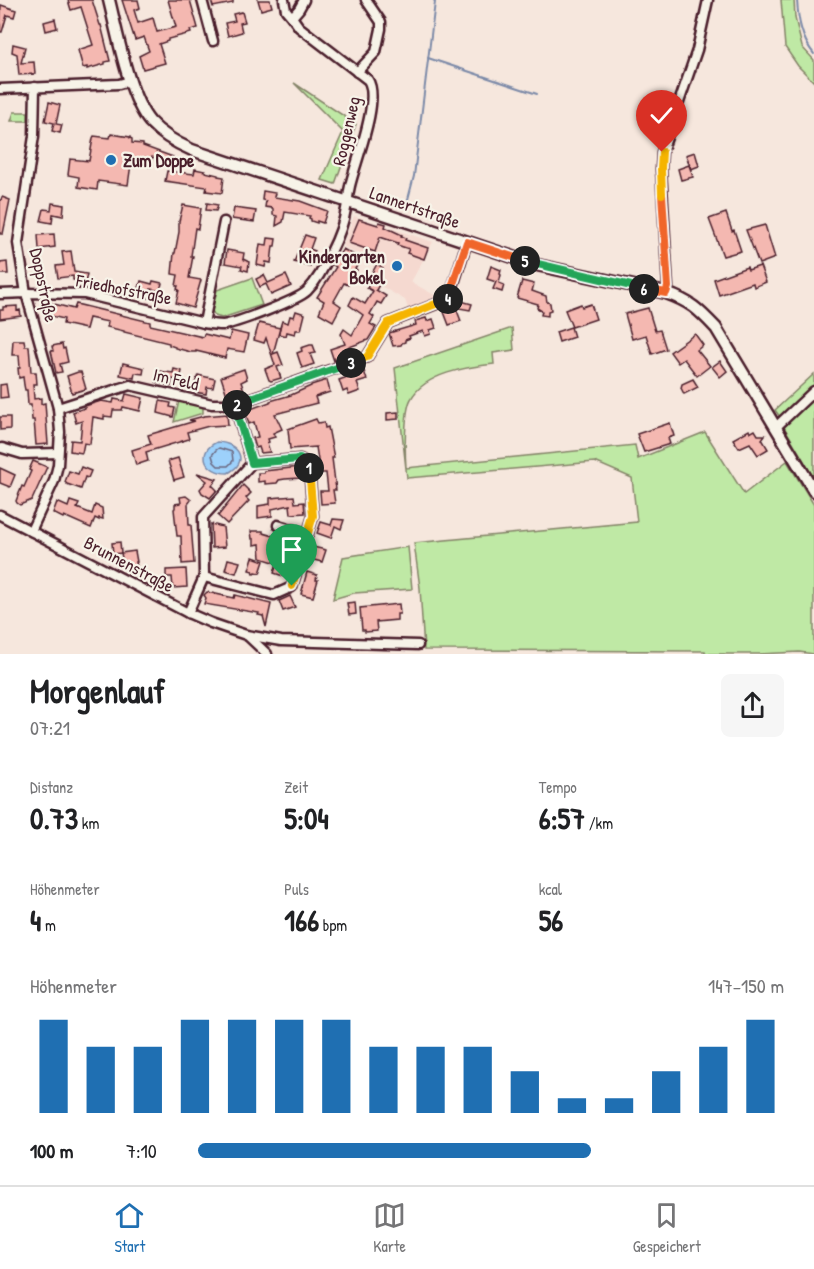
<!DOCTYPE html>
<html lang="de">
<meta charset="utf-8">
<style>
:root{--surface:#fff;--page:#f6f6f6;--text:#202124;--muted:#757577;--line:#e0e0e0;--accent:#1f6fb2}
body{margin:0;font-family:"Patrick Hand",sans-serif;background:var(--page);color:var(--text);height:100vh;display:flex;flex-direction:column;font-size:22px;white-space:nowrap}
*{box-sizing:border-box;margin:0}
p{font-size:20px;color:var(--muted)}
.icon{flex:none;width:33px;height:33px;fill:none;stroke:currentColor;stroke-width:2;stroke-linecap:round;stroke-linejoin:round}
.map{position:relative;height:654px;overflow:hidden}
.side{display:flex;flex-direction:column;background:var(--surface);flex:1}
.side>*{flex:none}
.pin{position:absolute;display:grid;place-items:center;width:51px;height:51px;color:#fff;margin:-62px -26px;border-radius:50% 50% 50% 0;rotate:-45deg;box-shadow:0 0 6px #0007}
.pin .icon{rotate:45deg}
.km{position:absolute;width:30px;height:30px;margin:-15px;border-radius:50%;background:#222;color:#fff;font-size:16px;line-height:30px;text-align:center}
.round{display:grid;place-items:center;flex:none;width:63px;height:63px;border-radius:9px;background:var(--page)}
.overview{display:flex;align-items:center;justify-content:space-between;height:102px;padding:0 30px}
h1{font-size:33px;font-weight:700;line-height:45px}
.metrics{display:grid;grid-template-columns:repeat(3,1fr);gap:9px;height:102px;padding:6px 30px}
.metrics div{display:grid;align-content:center}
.metrics b{font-size:30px;font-weight:700}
.metrics small{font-size:16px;font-weight:400}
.metrics p{font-size:16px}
.chart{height:168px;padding:12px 30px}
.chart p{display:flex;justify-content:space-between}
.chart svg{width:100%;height:108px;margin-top:6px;stroke:var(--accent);stroke-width:6}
ul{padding:0 30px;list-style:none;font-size:20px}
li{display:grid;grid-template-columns:96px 72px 1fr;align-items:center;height:45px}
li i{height:15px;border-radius:8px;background:var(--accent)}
.tab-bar{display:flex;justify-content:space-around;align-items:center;height:84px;border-top:2px solid var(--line);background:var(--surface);font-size:16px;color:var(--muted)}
.tab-bar a{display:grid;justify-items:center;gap:3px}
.tab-bar .on{color:var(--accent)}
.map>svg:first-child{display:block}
.built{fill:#f5d9d0}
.green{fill:#bfe9a5;stroke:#848468;stroke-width:1.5}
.water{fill:#9dd1fb;stroke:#7c8aa8;stroke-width:1.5}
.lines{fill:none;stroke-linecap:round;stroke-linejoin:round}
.shore{stroke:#6b667e;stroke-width:1.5}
.stream{stroke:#7c8aa8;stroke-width:2}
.building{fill:#f4b8b1;stroke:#4a1f2b;stroke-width:1.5}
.minor-casing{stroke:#4a1f2b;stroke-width:13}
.tertiary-casing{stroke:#4a1f2b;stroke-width:15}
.minor{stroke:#f7f3e8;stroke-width:8}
.tertiary{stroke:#f7f3e8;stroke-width:10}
.split-1-casing{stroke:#fff;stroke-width:12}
.split-2-casing{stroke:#fff;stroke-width:12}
.split-3-casing{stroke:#fff;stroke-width:12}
.split-4-casing{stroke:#fff;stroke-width:12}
.split-5-casing{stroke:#fff;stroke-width:12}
.split-6-casing{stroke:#fff;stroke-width:12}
.split-7-casing{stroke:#fff;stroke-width:12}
.split-8-casing{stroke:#fff;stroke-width:12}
.split-1{stroke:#f5b400;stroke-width:8}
.split-2{stroke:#22a559;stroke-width:8}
.split-3{stroke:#22a559;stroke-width:8}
.split-4{stroke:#f5b400;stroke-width:8}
.split-5{stroke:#f0652b;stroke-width:8}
.split-6{stroke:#22a559;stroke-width:8}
.split-7{stroke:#f0652b;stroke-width:8}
.split-8{stroke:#f5b400;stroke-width:8}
.poi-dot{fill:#1f6fb2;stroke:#f7f3e8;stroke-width:2}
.labels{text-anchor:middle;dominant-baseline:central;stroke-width:4.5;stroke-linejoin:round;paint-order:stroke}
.street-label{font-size:18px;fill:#4a1f2b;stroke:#f7f3e8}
.poi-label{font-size:18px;font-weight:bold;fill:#4a1f2b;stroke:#f7f3e8;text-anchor:start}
</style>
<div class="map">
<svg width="814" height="654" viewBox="0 0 814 654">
<rect width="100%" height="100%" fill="#f6e7dd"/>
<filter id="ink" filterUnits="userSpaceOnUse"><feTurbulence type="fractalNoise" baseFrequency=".0167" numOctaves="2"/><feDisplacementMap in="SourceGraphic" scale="12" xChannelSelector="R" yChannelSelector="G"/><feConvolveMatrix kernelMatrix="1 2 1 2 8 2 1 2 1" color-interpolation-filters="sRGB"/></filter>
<g filter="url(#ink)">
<!-- built -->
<path class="built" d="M354,216L433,242L411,282L438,297L436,302L409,311L405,300L372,281L378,270L361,257L343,246Z"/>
<!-- green -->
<g class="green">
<path d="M781,0H794L795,18L802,47L814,60V82L798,66L785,47Z"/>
<path d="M294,83L356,124L335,184L322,180L343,132Z"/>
<path d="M14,112H28V121H11Z"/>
<path d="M252,278L262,305L222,318L215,316L212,311L217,290Z"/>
<path d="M512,328L514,350L493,353L494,364C467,367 425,373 411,399C404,411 405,453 406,468L635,445L638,459L705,432L744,494L787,461L814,505V654L799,652L759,654H705V651L424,650L420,588L414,543L637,522L632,478L595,462L407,478L395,368Z"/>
<path d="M814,374V385L780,417L775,410Z"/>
<path d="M814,398V478L784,427Z"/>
<path d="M179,401L203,406V413L174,422Z"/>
<path d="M408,547L412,589L354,593L333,599L343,557Z"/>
</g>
<!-- water -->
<path class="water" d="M217,442C239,443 250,462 228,473C206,473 195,452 217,442Z"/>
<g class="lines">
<!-- shore -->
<path class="shore" d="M219,448L232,452L233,461L228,466H218L214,462L212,455L216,450Z"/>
<!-- stream -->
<g class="stream">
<path d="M797,0C798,19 801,38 814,54"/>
<path d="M428,58L537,94"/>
<path d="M406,207L414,176L435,2L434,0"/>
</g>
</g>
<!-- building -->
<g class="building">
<path d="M68,0H92L100,25H101L110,61L105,62V64L87,69V67L83,68L78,50L93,45L81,7L71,10Z"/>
<path d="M122,0H138L140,8L134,10L138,23L153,18L157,32L176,27L168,0H190L198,28L190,30L191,33L168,39V41L159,44L165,63L143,69L139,56L149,51L144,37L135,40Z"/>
<path d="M211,0H233V3L213,7Z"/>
<path d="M258,0H270L272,7L261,10Z"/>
<path d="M1,5L16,10L14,17L7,15L2,32H0Z"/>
<path d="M242,12L245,22L240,23L242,32L228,36L225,23L235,21L233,14Z"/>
<path d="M55,19L57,28L46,31L44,22Z"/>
<path d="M13,44L25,47L21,63L34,62L35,74L19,75L17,54L12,52Z"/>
<path d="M49,102L60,105L56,124L62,125L60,133L52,131L54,123L45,121Z"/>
<path d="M111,134L130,137V138L132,139V143L143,144V146L173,157L171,163L152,157L151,167L131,164L128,185L98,181L97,190L78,187L79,177L68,175L70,159L89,161L93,138L94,136L110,138Z"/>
<path d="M695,152L699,166L691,169L686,155Z"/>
<path d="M689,165L693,177L681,180L678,169Z"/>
<path d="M195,169L205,171V172L218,175V176L224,177L222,193L206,191L207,187L165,181L167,171L194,174Z"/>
<path d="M263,191L275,193L274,197L300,201L327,211L323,223L317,221V223L311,221V219L309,218L310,216L285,212L283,222L276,226L277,216L273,215V209H272V208L265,207L266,201L262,200Z"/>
<path d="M2,197L10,200L3,234H0V200H1Z"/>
<path d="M52,203L64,205L63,216L53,214L52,223L41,221L44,209L51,210Z"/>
<path d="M207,203L218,205L216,211L206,210Z"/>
<path d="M183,205L201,208L198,229L195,228L191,256H193L189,278L201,280L193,308L176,303L179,290L177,289L178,286H176L178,275L172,274L174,253H175L179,232V221Z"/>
<path d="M234,208L256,211L254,222L232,219Z"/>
<path d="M726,213L732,231L734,230L741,251L723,256L709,219Z"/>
<path d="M359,219L378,225L379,222L386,224L385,227L402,235L401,236L406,238L405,240L428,248L424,259L407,253L409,249L397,245L398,243L380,237L375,252L349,243Z"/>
<path d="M765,225L775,258L759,264L746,230Z"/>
<path d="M54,234L55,247L39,249L38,235Z"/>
<path d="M305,235L314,238L310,249L315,251L310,267L294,262Z"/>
<path d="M268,238L276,239L275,246H273L271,263L266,262L265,267L257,265L260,244L267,245Z"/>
<path d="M343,249L361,259L355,269L357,270L348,285L344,283L334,301L341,306L333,321L319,313L324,301L317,297L336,267L333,265Z"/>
<path d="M227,250L244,253L243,259L249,262L248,271L241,269L242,266L225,263Z"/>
<path d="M71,251L74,272L87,274L85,283L73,280V276L58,278L56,266L64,265L62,252Z"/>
<path d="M7,262L8,274H0V263Z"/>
<path d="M377,264L383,268L378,277L372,273Z"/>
<path d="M491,266L501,270L500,274L501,275L499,283L504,285L502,292L493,289L496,282L487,279Z"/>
<path d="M760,266L766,282L754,287L753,283L719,295L714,279L747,267L748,270Z"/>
<path d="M264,275L268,283L286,275L291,286L271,295L266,284L260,287L256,279Z"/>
<path d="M141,281L152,284L153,281L162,283L160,291L151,289L149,298L137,295Z"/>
<path d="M372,281L379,285L376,290L386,296L381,304L377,302L370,314L374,317L370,324L376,327L368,340L347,348L349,355L334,361L330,349L345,344L341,334L344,329L352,335L363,315L349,305L353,297L365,304L373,291L367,288Z"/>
<path d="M522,281L534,284L532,291L546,296L547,302L550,303L551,310L548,311V316L541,315L542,311L537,308L538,304L517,298Z"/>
<path d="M461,301L472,304L470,310L459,308Z"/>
<path d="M50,303L74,309L76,304L150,322V325L203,337L204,334L229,340L231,331L248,335L244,352L227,349L225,358L196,351V352H191L175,348V347L169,345V343L124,332V331L107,327L108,322L89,318L86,329L63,324L64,319L47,315Z"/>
<path d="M581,304L582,307L591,304L596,319L572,327L565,310Z"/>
<path d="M17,306V311L20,310L21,316L0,319V310H3V307Z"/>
<path d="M456,308L461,321L449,325L444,312Z"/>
<path d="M648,308L655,331L660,330L666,349L652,354L646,335L632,339L625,314Z"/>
<path d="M296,311L305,314L301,330H296L295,334L287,332L286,336L278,334L282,321L288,323L290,316L294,317Z"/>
<path d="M426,318L427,321L433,319L436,328L430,330L431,334L425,336L423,331L409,336L410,338L405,340V342L402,343L401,345L393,346L389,333L416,325L415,321Z"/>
<path d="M259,323L280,328L273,354L278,352L283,365L277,367L281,378L271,381L269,380L265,369L275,365L266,338L264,343L254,340Z"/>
<path d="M571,327L574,337L559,342L556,332Z"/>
<path d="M695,334L703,345L697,350L710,366L697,376L684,359L678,363L670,352Z"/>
<path d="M13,340H24L25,346H29L31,372H36L37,384H33L34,399L41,398V404L45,403L48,444L36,445L34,420H32L31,405H28L27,390H25L24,385L23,377L19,378L18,368H20L19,355H12Z"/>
<path d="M62,344L63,349L65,348L68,362L60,364L62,372L56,373L51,351H53L52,346Z"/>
<path d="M310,345H313L316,353L310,354L314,364L302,368L297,353L302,351L301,348Z"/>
<path d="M720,361L727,371L720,377L712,367Z"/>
<path d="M123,363L144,368L143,374L135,373L134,378L120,375Z"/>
<path d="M174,369L182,371L180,380L172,379L171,386L156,382L159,371L173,373Z"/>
<path d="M244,369L247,379L241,382L244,390L227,395L221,377Z"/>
<path d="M364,371L367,380L357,383L360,391L349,395L347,390L343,392L339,380Z"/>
<path d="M78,372H81L86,389L72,393L67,376Z"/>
<path d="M198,375L215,379L213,388L207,387L206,394L195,392L193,389Z"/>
<path d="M693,379L698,387L684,394L681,388L682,384Z"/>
<path d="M327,380L330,392L315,397L317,403L275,414L282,429L273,433L275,437L268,439L269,442L267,443L270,452L261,453L259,447L256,448L253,438L258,437L254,422L249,424L245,411L270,402V401L291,395L311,386V385Z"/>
<path d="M6,384L8,397L0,398V385Z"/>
<path d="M126,394L143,398L140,411L123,407L122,410H113L112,417L104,416V419L93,417L90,444L84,443L82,453L70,451L71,440L80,441L82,421L76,423L73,412L85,408V406L101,401L113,403L114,399L124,401Z"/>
<path d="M160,401L171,403L170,407L175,408L173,417L158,413Z"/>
<path d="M398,412V419L387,420V413Z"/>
<path d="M227,414L228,425L209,426L187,432L189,439L146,452L148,461L136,465L132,450L151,444L148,435L195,421L189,420L204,416Z"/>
<path d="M0,417H10V429L0,430Z"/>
<path d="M316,419L318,423L324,422L325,428L328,427L334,458H332L336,490H333L335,503L321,504L320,491H328L326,473H320L316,447L290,449L288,429Z"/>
<path d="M670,423L674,436L668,438L670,444L644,452L637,434Z"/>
<path d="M749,430L750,433L755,430L758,435H765L762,439L768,449L758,455L750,443L739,448L733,439Z"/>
<path d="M178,458L184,477L174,480L168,461Z"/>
<path d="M33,461L47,467L32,500L20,505L17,503L16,501L22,486L24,487L31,471L29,470Z"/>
<path d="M81,467L91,471L88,478L85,477L81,489L67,484L65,482L69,471L78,474Z"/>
<path d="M300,467L301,478L285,479L279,480L277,483L265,484V481L258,482V473H264V471Z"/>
<path d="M0,468L15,475L10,487L0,483Z"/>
<path d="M197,473L217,479L212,485L217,490L210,498L202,493L200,489L207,481Z"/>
<path d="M243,485L251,493L246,498L249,501L227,524L218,516Z"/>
<path d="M186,496L191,500L188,504L189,525H191L194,563L182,564L181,536H177L174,509L175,508V504L181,503L180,497Z"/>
<path d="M294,496L295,503L304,502L305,513L291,514L290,505L272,509V516L258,518V506L270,504V498Z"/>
<path d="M70,501L79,504L77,508L92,514L95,505L102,508L103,519L99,518V520L95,518L91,528L64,516L63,518L53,513L57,502L68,507Z"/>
<path d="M333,519L344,520L341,529L335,526L331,538L317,533L321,522L331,525Z"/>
<path d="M211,524L223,527L225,547L212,548Z"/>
<path d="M251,531H263V533L280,538L275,554L283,557L282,562L290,565L286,577L274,573L277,563L261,558L260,544L254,545V539H252Z"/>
<path d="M288,535L299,538L296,547L285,544Z"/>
<path d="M120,542L121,553L113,554L112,543Z"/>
<path d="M313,547L326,550L322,562L310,559Z"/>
<path d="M135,551L137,562H136L137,567L124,569L121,553Z"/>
<path d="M253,557L264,561L260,573L256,572L254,573L253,571L249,570Z"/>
<path d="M228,559L240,562L236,573L225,570Z"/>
<path d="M186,569L187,587L173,588L172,577H166V570Z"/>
<path d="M307,572L317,575L316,580H318L313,597L301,594Z"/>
<path d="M207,592L234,598L235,595L271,604L266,627L263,616L258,615L259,613L204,604L206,598L204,595Z"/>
<path d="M290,596L295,607L283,611L279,601Z"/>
<path d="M355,602L356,614L349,615L347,603Z"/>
<path d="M399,604L400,614H397V620L376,622L377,631L365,632V630H362L360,608Z"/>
</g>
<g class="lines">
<defs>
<g id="minor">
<path d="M202,0L213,41"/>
<path d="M292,17L299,9L304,0"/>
<path d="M357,72L376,52L381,29V22L366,0"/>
<path d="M0,89L119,84L130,81"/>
<path d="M666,293L668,287L661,169L662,152L697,50L708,0"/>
<path d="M0,294L26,293L85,294L204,323C210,324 217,325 223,325C237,323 298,300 307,291C318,280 325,266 331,252C337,240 344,222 346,209C348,201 348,194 350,186C355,163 381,100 368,80L299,27L292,17L286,10L284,0"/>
<path d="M204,323L224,222"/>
<path d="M58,408L130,385L212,404H229L235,406L243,401L367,357L388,323L449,299L467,242"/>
<path d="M776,427L814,391"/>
<path d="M2,448L22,454L58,453"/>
<path d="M0,515L188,613L211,623L246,635L281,641L418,645"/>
<path d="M278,525L308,534"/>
<path d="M31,531L54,481L58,465L60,432L58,408L26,293L18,243L34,136L35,87"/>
<path d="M204,577L203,517L252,463L235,406"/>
<path d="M188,613L204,577L274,595L292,587L313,516L309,468L306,462L300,459L252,463"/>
<path d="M248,636L267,654"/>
</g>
<path id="tertiary" d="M109,0C117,32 129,98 150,122C162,135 176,143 192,150L537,265L666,293C691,302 698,309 716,328L814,491"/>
</defs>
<!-- minor casing -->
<use href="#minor" class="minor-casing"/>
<!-- tertiary casing -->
<use href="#tertiary" class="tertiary-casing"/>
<!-- minor -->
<use href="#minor" class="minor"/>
<!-- tertiary -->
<use href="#tertiary" class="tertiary"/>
</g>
</g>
<g class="lines" filter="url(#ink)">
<defs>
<path id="split-1" d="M292,586L313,516L309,468"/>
<path id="split-2" d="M237,405L235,406L252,463L300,459L306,462L309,468"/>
<path id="split-3" d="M237,405L243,401L351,363"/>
<path id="split-4" d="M351,363L367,357L388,323L448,299"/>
<path id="split-5" d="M448,299L467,242L525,261"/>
<path id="split-6" d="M525,261L644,289"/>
<path id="split-7" d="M644,289L666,293L668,287L662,194"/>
<path id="split-8" d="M662,194L661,169L662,152"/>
</defs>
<!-- split-1 casing -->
<use href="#split-1" class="split-1-casing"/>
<!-- split-2 casing -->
<use href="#split-2" class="split-2-casing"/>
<!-- split-3 casing -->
<use href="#split-3" class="split-3-casing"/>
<!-- split-4 casing -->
<use href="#split-4" class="split-4-casing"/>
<!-- split-5 casing -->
<use href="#split-5" class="split-5-casing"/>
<!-- split-6 casing -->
<use href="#split-6" class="split-6-casing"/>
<!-- split-7 casing -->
<use href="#split-7" class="split-7-casing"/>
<!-- split-8 casing -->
<use href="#split-8" class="split-8-casing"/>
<!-- split-1 -->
<use href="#split-1" class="split-1"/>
<!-- split-2 -->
<use href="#split-2" class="split-2"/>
<!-- split-3 -->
<use href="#split-3" class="split-3"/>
<!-- split-4 -->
<use href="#split-4" class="split-4"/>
<!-- split-5 -->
<use href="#split-5" class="split-5"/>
<!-- split-6 -->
<use href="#split-6" class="split-6"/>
<!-- split-7 -->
<use href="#split-7" class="split-7"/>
<!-- split-8 -->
<use href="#split-8" class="split-8"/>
</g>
<!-- markers -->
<g class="poi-dot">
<circle cx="111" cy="160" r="6"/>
<circle cx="397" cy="266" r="6"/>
</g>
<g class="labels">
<!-- street labels -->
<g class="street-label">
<text transform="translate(346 131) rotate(-77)">Roggenweg</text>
<text transform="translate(415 207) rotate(19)">Lannertstraße</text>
<text transform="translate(44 285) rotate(78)">Doppstraße</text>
<text transform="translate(124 289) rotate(11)">Friedhofstraße</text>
<text transform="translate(176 379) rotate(13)">Im Feld</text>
<text transform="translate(129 564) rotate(28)">Brunnenstraße</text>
</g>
<!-- poi labels -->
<g class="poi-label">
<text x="123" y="160">Zum Doppe</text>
<text x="385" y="256" text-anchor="end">Kindergarten<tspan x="385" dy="21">Bokel</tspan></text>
</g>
</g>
</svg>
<div class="pin" style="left:292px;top:586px;background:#1e9e55"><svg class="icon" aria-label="arrive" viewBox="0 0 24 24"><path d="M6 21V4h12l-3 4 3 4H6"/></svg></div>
<div class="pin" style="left:662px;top:152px;background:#d93025"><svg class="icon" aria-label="check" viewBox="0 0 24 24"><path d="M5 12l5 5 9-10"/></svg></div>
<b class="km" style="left:309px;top:468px">1</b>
<b class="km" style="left:237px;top:405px">2</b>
<b class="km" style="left:351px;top:363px">3</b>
<b class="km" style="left:448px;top:299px">4</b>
<b class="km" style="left:525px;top:261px">5</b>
<b class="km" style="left:644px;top:289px">6</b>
</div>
<section class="side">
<div class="overview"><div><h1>Morgenlauf</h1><p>07:21</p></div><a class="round"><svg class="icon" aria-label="share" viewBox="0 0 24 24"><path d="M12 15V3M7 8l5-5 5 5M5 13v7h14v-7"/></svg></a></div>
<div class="metrics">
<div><p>Distanz</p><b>0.73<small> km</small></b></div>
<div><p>Zeit</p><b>5:04</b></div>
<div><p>Tempo</p><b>6:57<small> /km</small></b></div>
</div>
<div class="metrics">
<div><p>Höhenmeter</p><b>4<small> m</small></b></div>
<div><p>Puls</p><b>166<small> bpm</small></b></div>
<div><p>kcal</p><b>56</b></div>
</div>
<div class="chart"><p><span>Höhenmeter</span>147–150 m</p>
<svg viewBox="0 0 160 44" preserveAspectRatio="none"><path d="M5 44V6M15 44V17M25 44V17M35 44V6M45 44V6M55 44V6M65 44V6M75 44V17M85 44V17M95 44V17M105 44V27M115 44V38M125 44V38M135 44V27M145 44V17M155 44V6"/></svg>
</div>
<ul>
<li><b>100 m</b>7:10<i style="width:67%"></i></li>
</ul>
</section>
<nav class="tab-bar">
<a class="on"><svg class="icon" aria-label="home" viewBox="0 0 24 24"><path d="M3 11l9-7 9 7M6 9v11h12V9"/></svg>Start</a>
<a><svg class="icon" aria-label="map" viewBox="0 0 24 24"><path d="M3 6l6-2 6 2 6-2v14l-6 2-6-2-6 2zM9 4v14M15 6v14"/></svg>Karte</a>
<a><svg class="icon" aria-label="saved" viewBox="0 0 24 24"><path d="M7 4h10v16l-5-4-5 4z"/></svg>Gespeichert</a>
</nav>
